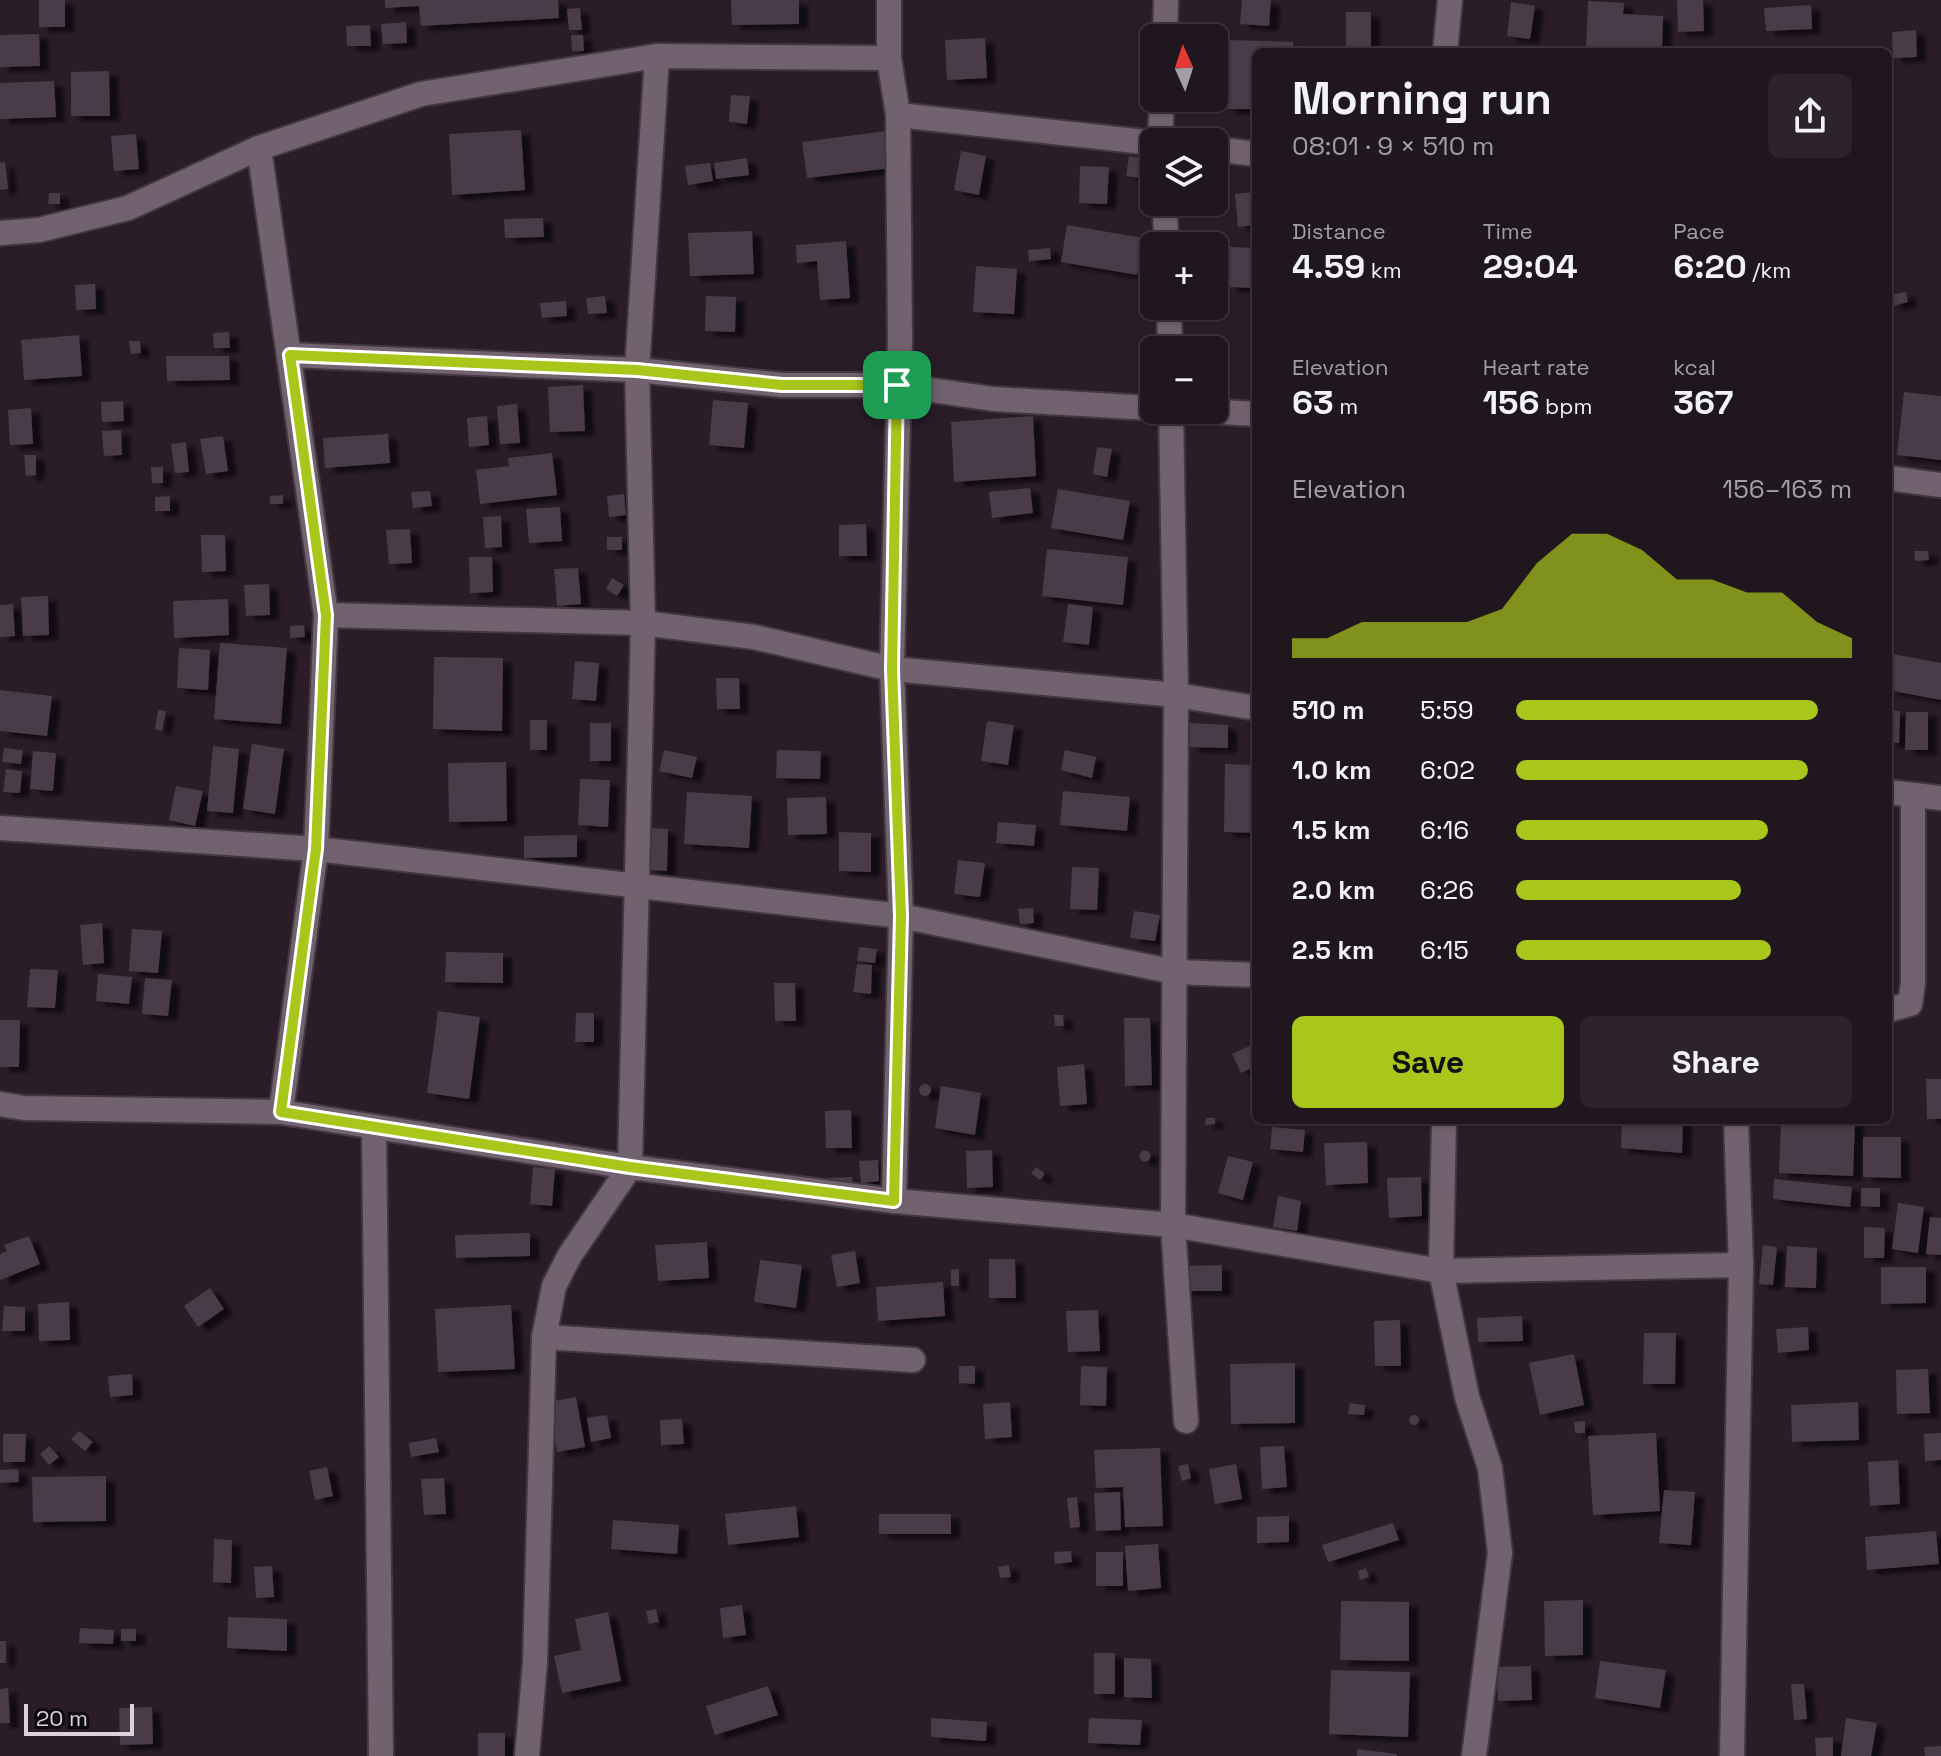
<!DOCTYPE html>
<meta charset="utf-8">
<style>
:root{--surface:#20161e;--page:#2d232b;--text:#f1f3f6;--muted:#a29fa4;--line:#3d353c;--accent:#a9c71a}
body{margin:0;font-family:"Space Grotesk",sans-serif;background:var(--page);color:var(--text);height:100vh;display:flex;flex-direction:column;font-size:30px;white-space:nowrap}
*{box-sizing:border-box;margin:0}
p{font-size:26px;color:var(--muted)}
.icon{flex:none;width:44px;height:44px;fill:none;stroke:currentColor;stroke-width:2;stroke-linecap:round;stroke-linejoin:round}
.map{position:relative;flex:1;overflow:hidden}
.panel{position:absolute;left:1252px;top:48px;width:640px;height:1076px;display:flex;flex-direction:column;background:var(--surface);border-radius:12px;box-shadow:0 2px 6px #0004,0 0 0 2px var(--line)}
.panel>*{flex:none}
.needle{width:52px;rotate:357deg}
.buttons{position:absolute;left:1140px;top:24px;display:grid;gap:16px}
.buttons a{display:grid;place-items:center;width:88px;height:88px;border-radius:12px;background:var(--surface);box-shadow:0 2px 6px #0004,0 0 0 2px var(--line);font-size:40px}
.scale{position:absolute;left:24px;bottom:20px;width:110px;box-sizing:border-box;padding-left:8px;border:4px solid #dcd3da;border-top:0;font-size:22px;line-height:28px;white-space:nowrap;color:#dcd3da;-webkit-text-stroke:6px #0f0a0e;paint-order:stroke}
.pin{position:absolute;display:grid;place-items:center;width:68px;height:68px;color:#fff;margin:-34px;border-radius:16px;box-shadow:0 4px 12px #0006}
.round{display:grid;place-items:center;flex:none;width:84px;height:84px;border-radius:12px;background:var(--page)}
.head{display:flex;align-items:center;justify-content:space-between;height:136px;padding:0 40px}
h1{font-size:44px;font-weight:600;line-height:60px}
.stats{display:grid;grid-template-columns:repeat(3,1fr);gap:12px;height:136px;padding:8px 40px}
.stats div{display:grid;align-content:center}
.stats b{font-size:34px;font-weight:600}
.stats small{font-size:22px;font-weight:400}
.stats p{font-size:22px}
.chart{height:224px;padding:16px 40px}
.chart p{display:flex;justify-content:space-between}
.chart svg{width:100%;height:144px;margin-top:8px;fill:var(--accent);opacity:.7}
.primary-button{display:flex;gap:16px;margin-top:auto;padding:16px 40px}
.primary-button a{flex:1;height:92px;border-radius:12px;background:var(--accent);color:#111;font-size:32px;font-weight:600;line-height:92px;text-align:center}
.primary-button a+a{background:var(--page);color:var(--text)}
ul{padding:0 40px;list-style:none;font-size:26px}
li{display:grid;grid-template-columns:128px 96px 1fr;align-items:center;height:60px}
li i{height:20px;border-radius:10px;background:var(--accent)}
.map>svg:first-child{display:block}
.building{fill:#493b47;filter:url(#shadow)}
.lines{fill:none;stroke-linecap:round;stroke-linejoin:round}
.minor-casing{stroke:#423841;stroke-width:28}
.minor{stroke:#72626f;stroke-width:24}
.route-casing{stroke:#fff;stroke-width:16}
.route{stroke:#a9c71a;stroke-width:10}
</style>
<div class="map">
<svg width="1941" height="1756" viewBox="0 0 1941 1756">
<defs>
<filter id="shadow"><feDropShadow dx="9" dy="5" stdDeviation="2" flood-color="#0009"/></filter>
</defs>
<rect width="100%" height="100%" fill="#2a1d28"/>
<!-- building -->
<g class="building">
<rect x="39" y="0" width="26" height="27"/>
<path d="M385,0H558L559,18L421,26L419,6L385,8Z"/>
<path d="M731,0H799V24L732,25Z"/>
<path d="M1242,0H1271L1269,26L1240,24Z"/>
<path d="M1677,0H1703L1704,31L1678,32Z"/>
<path d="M1588,1L1624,3L1623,14L1663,16L1662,52L1586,48Z"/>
<path d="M1511,2L1535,6L1530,39L1507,36Z"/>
<path d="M1811,5L1812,29L1766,31L1764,8Z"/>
<path d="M580,8L582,30H569L567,9Z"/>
<rect x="1346" y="12" width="25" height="35"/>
<path d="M406,22L407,43L383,44L381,24Z"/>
<path d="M370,25L371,46H347L346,26Z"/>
<path d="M1916,30L1917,57L1893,58L1892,32Z"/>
<path d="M39,34L40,66L0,67V35Z"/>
<path d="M571,35H583L584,51H572Z"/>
<path d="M985,38L987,78L947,80L945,40Z"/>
<path d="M1227,40L1293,42V52H1256V109H1226Z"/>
<path d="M109,71L110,116H71V72Z"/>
<path d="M54,81L56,117L0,119V83Z"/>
<path d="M731,95L750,96L747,124L729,122Z"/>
<path d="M521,130L525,190L452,195L449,134Z"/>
<path d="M886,131L891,168L807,178L802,142Z"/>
<path d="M136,134L139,169L114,171L111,136Z"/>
<path d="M961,151L986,156L979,195L954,190Z"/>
<path d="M1129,156L1149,159L1147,179L1126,176Z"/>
<path d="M747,158L749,175L716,179L714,163Z"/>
<path d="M5,162L8,189L0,190V163Z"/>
<path d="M710,163L713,181L688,185L685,166Z"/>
<path d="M1080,166L1109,167L1107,204L1079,203Z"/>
<path d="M1256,192V225L1238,227L1235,194Z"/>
<path d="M49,193H60V204H48Z"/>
<path d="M543,218L544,237L505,238L504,219Z"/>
<path d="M1067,225L1143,238L1137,275L1061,262Z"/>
<path d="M752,231L754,274L690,276L688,233Z"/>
<path d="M846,241L850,298L820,300L817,261L797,263L796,245Z"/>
<path d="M1230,247L1256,248V288L1228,287Z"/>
<path d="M1050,248L1051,259L1029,261L1028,250Z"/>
<path d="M976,266L1017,269L1014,314L973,312Z"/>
<path d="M95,284L96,309L76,310L75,285Z"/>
<path d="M1906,292L1908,302L1893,306L1890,295Z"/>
<path d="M605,296L607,313L588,314L586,298Z"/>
<path d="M706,296L736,297L735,332L705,331Z"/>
<path d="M566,301L567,316L542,318L540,303Z"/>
<path d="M229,332L230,348H214L213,333Z"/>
<path d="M79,335L82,376L24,380L21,340Z"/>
<path d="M129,341H140L141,353L131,354Z"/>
<path d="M166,356H229L230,380L167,381Z"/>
<path d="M583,385L585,431L550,432L548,387Z"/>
<path d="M1904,392L1941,396V460L1897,455Z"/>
<path d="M713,400L748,403L744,448L709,445Z"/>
<path d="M123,401L124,421L102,422L101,402Z"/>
<path d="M517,404L520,443L500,444L497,406Z"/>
<path d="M31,408L33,444L10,445L8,410Z"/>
<path d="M487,416L489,445L469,447L467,418Z"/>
<path d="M1033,416L1036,476L954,482L951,422Z"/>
<path d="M121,430L122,455L104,456L102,431Z"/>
<path d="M388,434L390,463L325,468L323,438Z"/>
<path d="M223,436L228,471L206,474L200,439Z"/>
<path d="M186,442L189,472L175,473L171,444Z"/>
<path d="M1097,447L1112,449L1107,477L1093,474Z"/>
<path d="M552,453L557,495L480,504L476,470L509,466L508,458Z"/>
<path d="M24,455H36V475L26,476Z"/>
<path d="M151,467H163V483H152Z"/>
<path d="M1030,488L1033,513L992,518L989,492Z"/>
<path d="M1058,489L1130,501L1123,540L1051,528Z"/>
<path d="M430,491L432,506L413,508L411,492Z"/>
<path d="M624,494L626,515L609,517L607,496Z"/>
<path d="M283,495V504H270V496Z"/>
<path d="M170,496V511H155V497Z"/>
<path d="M560,507L562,541L529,543L526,509Z"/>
<path d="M501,516L502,547L485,548L483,517Z"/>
<path d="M866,524L867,556H839V525Z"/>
<path d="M410,529L412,563L389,564L386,530Z"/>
<path d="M201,535H225L226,571L202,572Z"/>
<rect x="607" y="537" width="15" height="13"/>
<path d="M1047,549L1128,557L1123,605L1042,596Z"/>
<path d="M1914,551H1928L1929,560L1915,561Z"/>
<path d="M469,557H492L493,592L470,593Z"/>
<path d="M578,568L581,604L557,606L554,569Z"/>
<path d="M612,578L624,585L617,596L606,589Z"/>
<path d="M269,584L270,615L246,616L244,585Z"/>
<path d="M48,596L49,635L23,636L21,597Z"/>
<path d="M228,599L229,635L174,638L173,601Z"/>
<path d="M13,604L15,636L0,637V605Z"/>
<path d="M1068,604L1093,607L1089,645L1063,642Z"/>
<path d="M304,625L305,637L290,638V626Z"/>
<path d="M220,643L287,648L281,724L214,719Z"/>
<path d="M179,648L210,650L208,690L177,688Z"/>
<path d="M1893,654L1941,663V700L1888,690Z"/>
<path d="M434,657L503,658L502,731L433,729Z"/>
<path d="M575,661L599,663L596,701L572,699Z"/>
<path d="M716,678H739L740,709H717Z"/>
<path d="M0,690L52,696L47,736L0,731Z"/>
<path d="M158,710L166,711L162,731L155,729Z"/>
<path d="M1888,711H1900L1899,743L1888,742Z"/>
<path d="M1906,712H1928V750H1905Z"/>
<rect x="530" y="720" width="17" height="30"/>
<path d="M987,721L1014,725L1008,765L981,761Z"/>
<rect x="590" y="723" width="21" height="38"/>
<path d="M1190,723L1228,725V748L1190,747Z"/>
<path d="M252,744L284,749L275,814L243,809Z"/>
<path d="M213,746L239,749L233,813L207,811Z"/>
<path d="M4,748L23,750L21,764L2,762Z"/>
<path d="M664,750L697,757L692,778L659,771Z"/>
<path d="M777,750L821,751L820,779L776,778Z"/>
<path d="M1065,750L1096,757L1092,778L1061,770Z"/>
<path d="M33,751L56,753L53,791L30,789Z"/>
<path d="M506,762L507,821L449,822L448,763Z"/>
<path d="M1225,764L1256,765V833L1224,832Z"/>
<path d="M6,769L22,771L20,793L3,792Z"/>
<path d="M580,779L610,780L608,827L578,825Z"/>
<path d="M176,786L203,791L195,826L169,820Z"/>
<path d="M1063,791L1130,797L1127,831L1060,825Z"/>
<path d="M687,792L752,796L749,848L684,844Z"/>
<path d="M826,797L827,834L788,835L787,798Z"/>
<path d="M998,822L1036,825L1034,846L996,843Z"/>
<path d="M651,828L668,829L667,871L650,870Z"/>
<path d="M839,832L871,833V872L839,871Z"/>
<path d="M577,835V857L524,858V836Z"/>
<path d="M958,860L985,863L980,897L954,894Z"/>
<path d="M1072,867L1099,868L1097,910L1070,909Z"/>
<path d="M1033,908L1034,923L1020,924L1018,909Z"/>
<path d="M1134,911L1160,915L1155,941L1130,938Z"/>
<path d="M102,923L104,963L83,965L80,925Z"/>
<path d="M132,929L162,931L158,973L129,971Z"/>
<path d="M859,947L877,949L875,963L857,961Z"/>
<path d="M446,952L503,953V983L445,982Z"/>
<path d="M857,964L872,965L871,994L853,992Z"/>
<path d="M30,969L58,970L55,1008L27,1007Z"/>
<path d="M98,974L132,977L129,1004L96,1001Z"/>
<path d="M145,978L172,980L168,1016L142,1014Z"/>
<path d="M774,983H795L796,1021H775Z"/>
<path d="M438,1011L480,1017L469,1099L427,1093Z"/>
<path d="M576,1013H594V1042H575Z"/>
<path d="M1054,1015H1063L1064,1026H1055Z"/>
<path d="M1124,1018H1150L1152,1085L1125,1086Z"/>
<path d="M0,1020H20L19,1067H0Z"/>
<path d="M1256,1043V1066L1241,1073L1232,1054Z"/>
<path d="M1084,1064L1087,1104L1060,1106L1057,1067Z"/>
<path d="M1926,1079H1941V1119H1927Z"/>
<circle cx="925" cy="1090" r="6"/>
<path d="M941,1086L981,1093L975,1135L935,1128Z"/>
<path d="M851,1110L852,1148H826L825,1111Z"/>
<path d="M1206,1118H1215V1124L1205,1125Z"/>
<path d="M1622,1120H1683L1682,1153L1621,1148Z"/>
<path d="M1781,1120H1855L1853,1176L1779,1173Z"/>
<path d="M1272,1127L1305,1130L1303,1152L1270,1149Z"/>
<path d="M1863,1137H1901V1178L1863,1177Z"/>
<path d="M1367,1142L1368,1183L1326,1185L1324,1143Z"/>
<path d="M992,1150L993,1187L967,1188L966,1151Z"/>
<circle cx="1145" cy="1156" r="5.5"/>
<path d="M1228,1156L1253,1162L1243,1200L1218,1193Z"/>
<path d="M878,1160L879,1181L861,1183L859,1161Z"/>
<path d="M533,1167L555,1169L552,1206L530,1204Z"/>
<path d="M1036,1167L1045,1174L1040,1180L1031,1173Z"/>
<path d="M852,1177L853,1189L830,1190L829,1178Z"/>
<path d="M1421,1177L1422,1216L1389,1218L1387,1178Z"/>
<path d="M1774,1179L1852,1187L1850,1207L1773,1199Z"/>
<path d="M1861,1188H1880V1207L1861,1206Z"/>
<path d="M1278,1196L1301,1201L1297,1231L1273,1227Z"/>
<path d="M1898,1203L1924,1207L1918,1253L1892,1249Z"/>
<path d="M1930,1217L1941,1218V1255L1926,1254Z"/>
<path d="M1864,1227L1885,1228L1884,1258H1864Z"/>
<path d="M530,1233V1256L456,1258L455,1235Z"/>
<path d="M29,1236L40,1264L0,1280V1254L7,1251L4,1245Z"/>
<path d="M707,1242L709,1278L658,1281L655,1245Z"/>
<path d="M1763,1245L1777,1247L1773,1285L1759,1284Z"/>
<path d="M1787,1246L1817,1248L1816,1288L1785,1287Z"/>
<path d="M855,1251L860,1283L837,1287L831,1255Z"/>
<path d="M989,1259H1015L1016,1298H989Z"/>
<path d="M760,1260L802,1265L796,1308L754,1302Z"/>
<path d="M1222,1265V1291H1183V1266Z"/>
<path d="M1881,1267H1926V1303L1881,1304Z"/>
<path d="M959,1269V1286H951V1270Z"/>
<path d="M943,1282L945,1316L878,1321L876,1287Z"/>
<path d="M210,1288L224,1309L198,1327L184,1306Z"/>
<path d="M69,1302L70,1340L39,1341L38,1304Z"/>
<path d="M511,1305L515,1369L438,1372L435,1309Z"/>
<path d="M4,1306L25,1307V1331H2Z"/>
<path d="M1098,1310L1100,1351L1068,1352L1066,1311Z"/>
<path d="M1522,1316L1523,1341L1478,1342L1477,1318Z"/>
<path d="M1400,1320L1401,1366H1375L1374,1321Z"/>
<path d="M1808,1327L1809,1350L1778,1353L1776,1329Z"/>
<path d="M1644,1333H1676L1675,1384H1643Z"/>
<path d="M1574,1354L1584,1405L1540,1415L1529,1363Z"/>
<path d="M1295,1363V1423L1231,1424L1230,1364Z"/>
<path d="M959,1366H975V1384L959,1383Z"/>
<path d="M1081,1366L1107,1367L1106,1406L1080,1405Z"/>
<path d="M1928,1369L1930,1413L1897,1414L1896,1370Z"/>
<path d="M132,1374L133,1395L110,1397L108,1376Z"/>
<path d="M576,1397L585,1447L557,1452L549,1402Z"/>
<path d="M1010,1402L1012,1437L985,1439L983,1404Z"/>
<path d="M1858,1402L1859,1440L1792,1442L1791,1405Z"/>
<path d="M1350,1403L1365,1405L1364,1415L1348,1414Z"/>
<circle cx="1414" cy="1420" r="5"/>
<path d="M607,1415L611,1438L591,1442L587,1418Z"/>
<path d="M682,1419L684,1444L661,1445L660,1420Z"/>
<path d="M1585,1421V1433H1575L1574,1422Z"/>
<path d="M79,1431L93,1442L85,1451L71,1439Z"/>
<path d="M1656,1433L1660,1511L1593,1515L1588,1436Z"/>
<path d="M1941,1433V1460L1925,1461L1924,1434Z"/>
<path d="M3,1434H26L25,1462H3Z"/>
<path d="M436,1438L439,1452L411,1457L409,1443Z"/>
<path d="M49,1446L59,1457L49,1465L40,1454Z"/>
<path d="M1284,1446L1287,1487L1262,1489L1260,1447Z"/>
<path d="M1160,1448L1163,1526L1125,1527L1123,1487L1096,1488L1094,1450Z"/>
<path d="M1898,1460L1900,1504L1870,1506L1868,1462Z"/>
<path d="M1188,1464L1191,1478L1182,1481L1178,1466Z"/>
<path d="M1236,1464L1242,1499L1215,1504L1209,1469Z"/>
<path d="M327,1467L333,1496L315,1500L309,1471Z"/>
<path d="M18,1469L19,1482L0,1483V1470Z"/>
<path d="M106,1476V1521L33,1522L32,1477Z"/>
<path d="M444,1478L446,1514L424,1515L421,1479Z"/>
<path d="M1664,1490L1695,1492L1691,1545L1659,1543Z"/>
<path d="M1120,1492L1121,1530L1096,1531L1094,1493Z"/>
<path d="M1077,1497L1080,1527L1070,1528L1067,1498Z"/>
<path d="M796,1506L799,1537L728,1545L725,1514Z"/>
<rect x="879" y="1514" width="72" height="20"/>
<path d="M1289,1516V1542L1257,1543V1517Z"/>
<path d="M613,1520L679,1525L677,1554L611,1549Z"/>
<path d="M1393,1523L1399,1540L1328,1562L1322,1545Z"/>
<path d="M1936,1531L1939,1564L1867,1570L1865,1537Z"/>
<path d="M214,1539L232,1540L231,1583L213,1582Z"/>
<path d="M1158,1544L1161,1588L1128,1591L1125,1546Z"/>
<path d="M1071,1551L1072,1562L1055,1564L1054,1552Z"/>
<rect x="1096" y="1552" width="27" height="34"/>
<path d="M1009,1565L1011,1577L1000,1578L998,1567Z"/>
<path d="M272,1566L274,1597L256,1598L254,1567Z"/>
<path d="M1366,1568L1369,1577L1360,1580L1358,1571Z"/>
<path d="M1583,1600V1655L1545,1656L1544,1601Z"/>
<path d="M1341,1601L1409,1602V1661L1340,1660Z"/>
<path d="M742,1605L746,1635L723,1638L720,1608Z"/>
<path d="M656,1609L659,1622L649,1624L646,1611Z"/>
<path d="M608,1612L621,1681L562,1693L554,1656L581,1650L575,1619Z"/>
<path d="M228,1617L287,1619V1651L227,1648Z"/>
<path d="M80,1628L114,1630L113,1644L79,1643Z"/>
<rect x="121" y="1629" width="15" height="12"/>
<rect x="0" y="1641" width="6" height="22"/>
<rect x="1094" y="1653" width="21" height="41"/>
<path d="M1124,1658L1151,1659L1152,1698L1124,1697Z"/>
<path d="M1600,1661L1666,1670L1660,1708L1595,1698Z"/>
<path d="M1531,1666L1532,1700L1498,1701L1497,1667Z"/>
<path d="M1331,1670L1410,1672L1408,1737L1329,1734Z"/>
<path d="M1791,1684H1804L1807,1719L1794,1720Z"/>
<path d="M768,1686L778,1715L715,1735L706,1706Z"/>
<path d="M8,1688L10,1723H0V1689Z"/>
<path d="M152,1707L153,1744L120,1745L119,1708Z"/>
<path d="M931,1718L987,1722L986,1741L931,1737Z"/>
<path d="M1089,1718L1142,1720L1140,1745L1088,1743Z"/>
<path d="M1846,1718L1877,1723L1871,1756H1841Z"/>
<rect x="478" y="1733" width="27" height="23"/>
<path d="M1833,1737V1756H1816L1815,1738Z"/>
<path d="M1941,1746V1756H1925L1924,1747Z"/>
<path d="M1357,1749L1397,1754V1756H1357Z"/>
</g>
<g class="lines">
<defs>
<g id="minor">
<path d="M889,0V58L898,115L900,341L892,669L901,916L894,1201"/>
<path d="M1165,38L1166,0"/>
<path d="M1445,52L1450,0"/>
<path d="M898,115L1154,143"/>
<path d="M1160,142L1162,98"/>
<path d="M259,148L326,615L316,849L281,1112"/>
<path d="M1214,149L1256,154"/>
<path d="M1164,202L1167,246"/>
<path d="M0,233L39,230L128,208L259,148L421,94L657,56L889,58"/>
<path d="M1169,306L1170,350"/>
<path d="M290,355L637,370L782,385H897L993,399L1256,414"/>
<path d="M1171,410L1176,695L1173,1225L1186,1421"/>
<path d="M1888,478L1941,485"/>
<path d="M326,615L643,623L754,637L892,669L1176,695L1256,708"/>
<path d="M1888,792L1941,798"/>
<path d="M0,828L316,849L901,916L1175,972L1256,975"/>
<path d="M1888,1010L1910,1004L1913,983V795"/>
<path d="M0,1104L24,1108L281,1112L630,1167L894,1201L1173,1225L1441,1271L1741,1265L1736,1120"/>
<path d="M1444,1120L1441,1271L1467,1397L1490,1468L1500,1553L1474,1756"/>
<path d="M374,1127L381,1756"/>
<path d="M544,1337L913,1360"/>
<path d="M527,1756L535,1662L544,1337L554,1286L570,1255L630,1167L643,623L637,370L657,56"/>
<path d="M1732,1756L1741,1265"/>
</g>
</defs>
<!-- minor casing -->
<use href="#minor" class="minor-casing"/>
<!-- minor -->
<use href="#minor" class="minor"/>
</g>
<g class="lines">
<defs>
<path id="route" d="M290,355L637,370L782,385H897L892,669L901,916L894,1201L630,1167L281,1112L316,849L326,615Z"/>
</defs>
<!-- route casing -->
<use href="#route" class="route-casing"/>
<!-- route -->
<use href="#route" class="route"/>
</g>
</svg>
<div class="buttons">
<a><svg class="needle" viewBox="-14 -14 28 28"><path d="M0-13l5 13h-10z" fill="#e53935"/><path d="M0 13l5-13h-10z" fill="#a29fa4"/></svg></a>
<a><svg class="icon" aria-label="layers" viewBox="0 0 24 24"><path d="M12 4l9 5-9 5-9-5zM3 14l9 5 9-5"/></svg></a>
<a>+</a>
<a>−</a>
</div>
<div class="scale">20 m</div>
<div class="pin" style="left:897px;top:385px;background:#1e9e55"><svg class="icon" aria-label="arrive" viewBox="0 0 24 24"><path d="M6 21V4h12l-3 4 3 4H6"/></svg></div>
<section class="panel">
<div class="head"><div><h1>Morning run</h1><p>08:01 · 9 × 510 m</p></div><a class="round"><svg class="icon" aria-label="share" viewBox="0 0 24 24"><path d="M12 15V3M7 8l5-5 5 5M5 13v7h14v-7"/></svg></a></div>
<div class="stats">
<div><p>Distance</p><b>4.59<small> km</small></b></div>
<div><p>Time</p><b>29:04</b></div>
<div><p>Pace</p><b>6:20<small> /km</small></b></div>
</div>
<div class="stats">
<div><p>Elevation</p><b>63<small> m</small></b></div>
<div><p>Heart rate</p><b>156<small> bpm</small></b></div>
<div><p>kcal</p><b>367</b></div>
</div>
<div class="chart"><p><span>Elevation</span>156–163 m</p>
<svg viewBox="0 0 160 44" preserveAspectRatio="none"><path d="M0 44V38L10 38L20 33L30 33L40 33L50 33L60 29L70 15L80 6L90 6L100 11L110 20L120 20L130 24L140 24L150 33L160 38V44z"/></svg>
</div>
<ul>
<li><b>510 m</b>5:59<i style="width:90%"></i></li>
<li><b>1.0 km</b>6:02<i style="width:87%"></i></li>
<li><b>1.5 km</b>6:16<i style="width:75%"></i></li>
<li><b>2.0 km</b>6:26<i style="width:67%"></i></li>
<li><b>2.5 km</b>6:15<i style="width:76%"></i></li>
</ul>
<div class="primary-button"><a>Save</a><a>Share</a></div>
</section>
</div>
